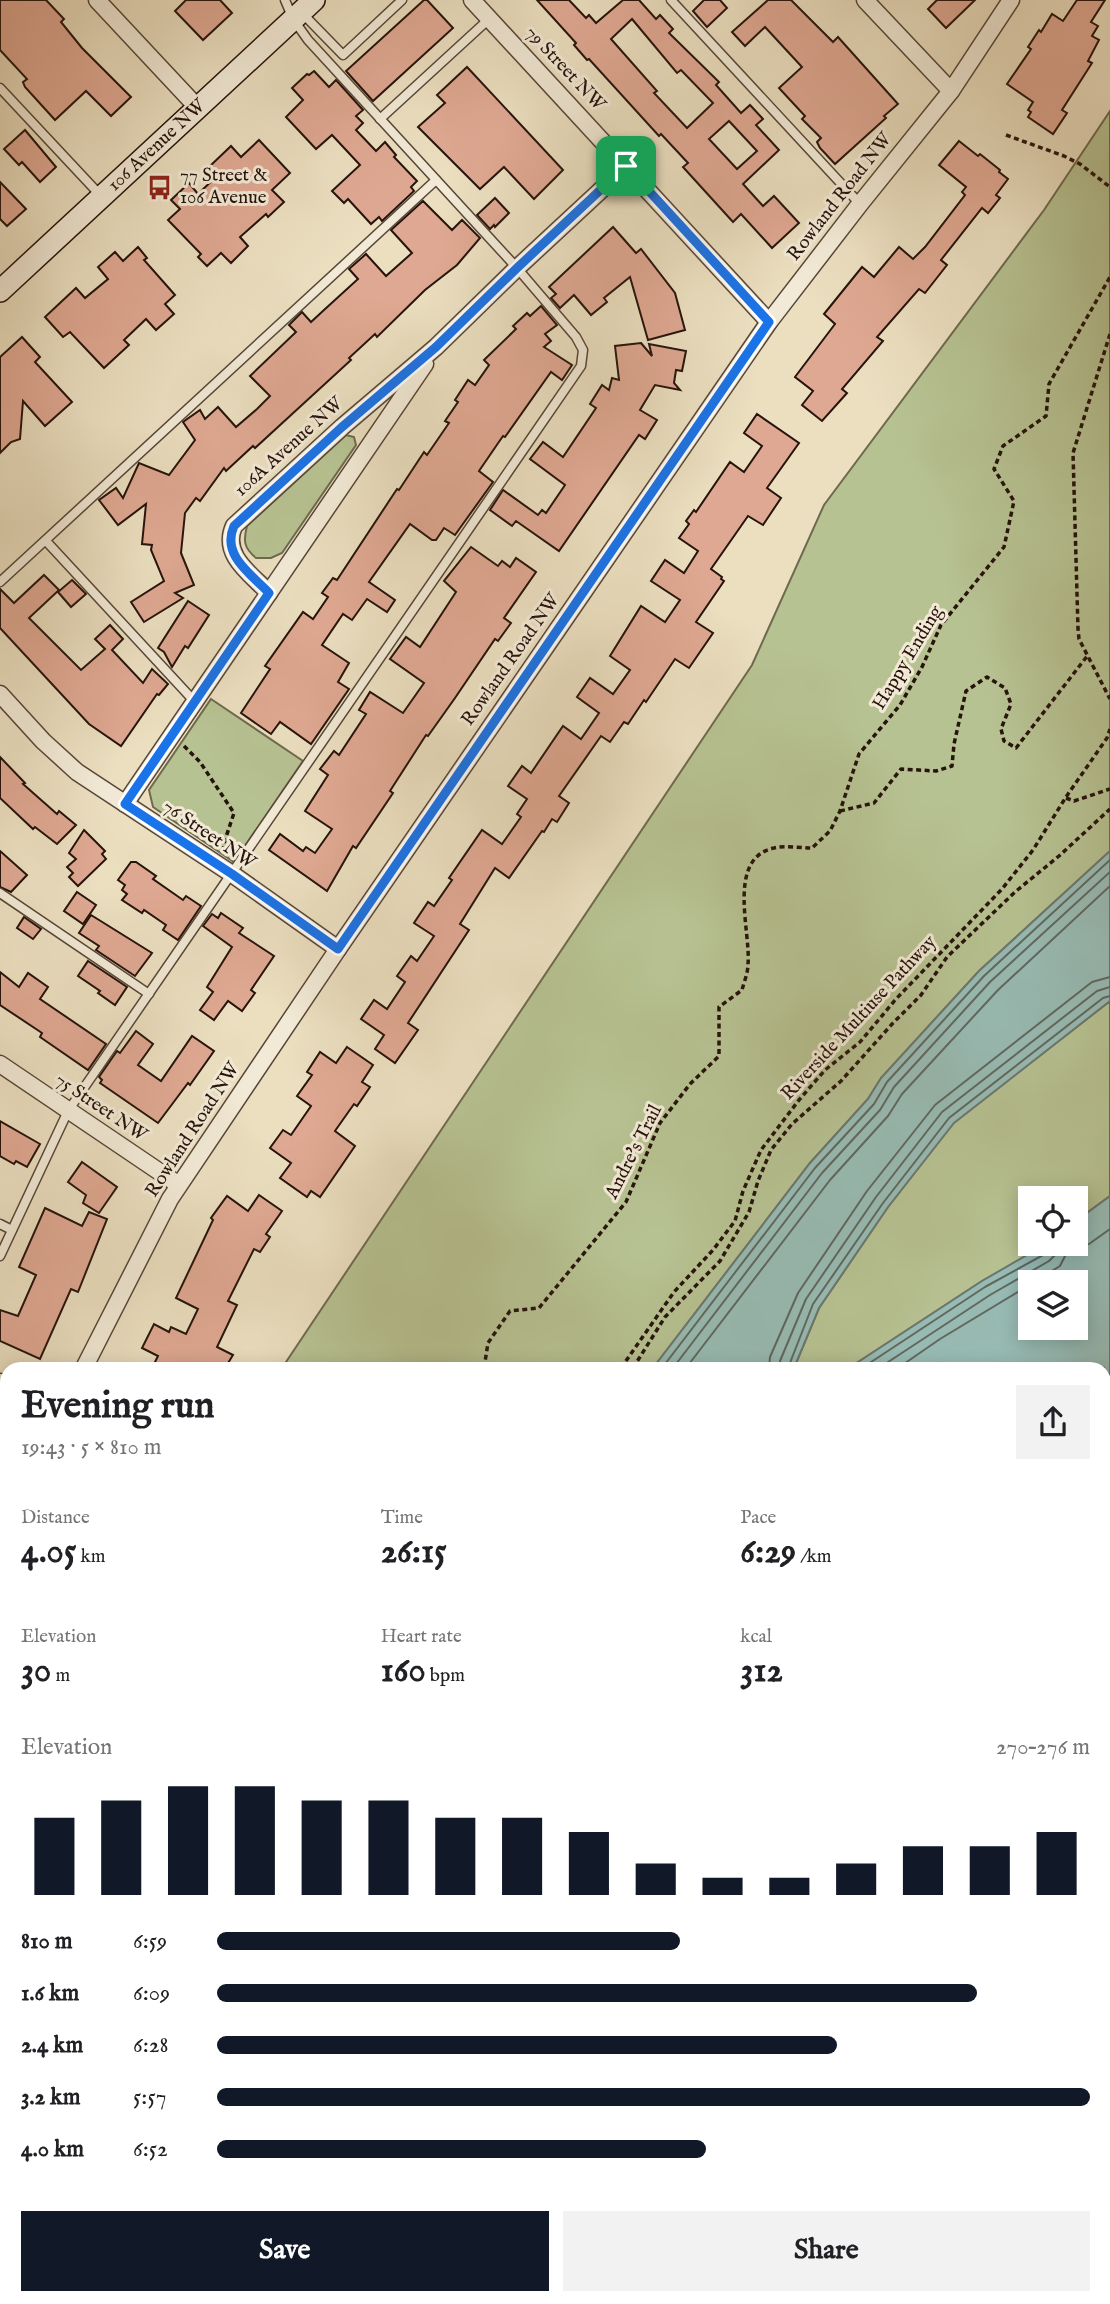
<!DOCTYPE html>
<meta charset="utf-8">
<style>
:root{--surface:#fff;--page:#f2f2f2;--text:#202124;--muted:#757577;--accent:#111827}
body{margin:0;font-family:"IM FELL English",serif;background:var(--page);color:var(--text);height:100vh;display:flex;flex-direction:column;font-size:26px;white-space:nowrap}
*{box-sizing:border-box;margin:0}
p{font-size:23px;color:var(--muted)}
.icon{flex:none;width:38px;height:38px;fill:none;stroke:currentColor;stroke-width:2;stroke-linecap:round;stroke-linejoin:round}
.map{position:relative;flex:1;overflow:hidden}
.sheet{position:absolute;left:0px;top:1362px;width:1111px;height:943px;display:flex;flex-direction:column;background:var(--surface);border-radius:21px 21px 0 0;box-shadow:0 4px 18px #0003}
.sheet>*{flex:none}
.buttons{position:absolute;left:1018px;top:1186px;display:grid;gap:14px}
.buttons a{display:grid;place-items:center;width:70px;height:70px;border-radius:0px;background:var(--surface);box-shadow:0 4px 18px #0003;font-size:35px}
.pin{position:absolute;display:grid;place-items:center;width:60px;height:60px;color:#fff;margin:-30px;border-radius:14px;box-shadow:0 4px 10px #0006}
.round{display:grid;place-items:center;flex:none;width:74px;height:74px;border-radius:0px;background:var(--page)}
.headline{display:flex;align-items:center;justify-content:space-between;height:119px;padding:0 21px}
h1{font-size:38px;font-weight:700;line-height:52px}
.metrics{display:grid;grid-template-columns:repeat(3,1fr);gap:10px;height:119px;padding:7px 21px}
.metrics div{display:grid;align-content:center}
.metrics b{font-size:35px;font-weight:700}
.metrics small{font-size:19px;font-weight:400}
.metrics p{font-size:19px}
.chart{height:196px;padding:14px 21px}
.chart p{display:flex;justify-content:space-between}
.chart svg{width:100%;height:126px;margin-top:7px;stroke:var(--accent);stroke-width:6}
.action{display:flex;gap:14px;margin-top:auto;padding:14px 21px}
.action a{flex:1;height:80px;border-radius:0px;background:var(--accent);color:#fff;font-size:28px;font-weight:700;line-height:80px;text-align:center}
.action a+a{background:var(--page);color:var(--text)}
ul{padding:0 21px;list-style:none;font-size:23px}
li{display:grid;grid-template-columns:112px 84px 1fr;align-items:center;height:52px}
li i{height:18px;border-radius:9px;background:var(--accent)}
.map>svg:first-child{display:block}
.green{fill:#b7c292;stroke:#6e6a4e;stroke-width:2}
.water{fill:#98bcb5;stroke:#6a7871;stroke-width:2;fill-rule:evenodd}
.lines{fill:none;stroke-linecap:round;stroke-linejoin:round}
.shore{stroke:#5f6860;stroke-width:2}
.building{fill:#dfa892;stroke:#26130b;stroke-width:2;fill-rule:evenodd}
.lane-casing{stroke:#574638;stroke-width:11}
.street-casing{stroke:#574638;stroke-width:19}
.secondary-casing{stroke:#26130b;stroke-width:24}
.path{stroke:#26130b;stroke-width:3.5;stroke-dasharray:5 3.5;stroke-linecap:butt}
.lane{stroke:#f2ead6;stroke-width:8}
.street{stroke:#f2ead6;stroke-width:16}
.secondary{stroke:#f2ead6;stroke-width:21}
.path-bridge{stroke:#26130b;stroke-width:3.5;stroke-dasharray:5 3.5;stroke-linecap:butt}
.route-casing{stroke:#fff;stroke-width:14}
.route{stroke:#1a73e8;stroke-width:9}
.labels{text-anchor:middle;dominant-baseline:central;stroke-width:6;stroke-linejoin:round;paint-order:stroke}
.street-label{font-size:19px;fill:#26130b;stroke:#f2ead6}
.poi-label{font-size:19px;fill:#26130b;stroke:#f2ead6;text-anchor:start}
</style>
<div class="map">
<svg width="1110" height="2304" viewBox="0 0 1110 2304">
<rect width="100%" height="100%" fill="#ebdfc0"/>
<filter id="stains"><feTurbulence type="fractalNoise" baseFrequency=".00286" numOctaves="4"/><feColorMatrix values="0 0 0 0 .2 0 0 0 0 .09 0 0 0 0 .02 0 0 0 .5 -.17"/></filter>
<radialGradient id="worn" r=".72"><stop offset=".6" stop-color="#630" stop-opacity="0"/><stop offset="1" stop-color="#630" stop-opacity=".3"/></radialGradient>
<!-- green -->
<g class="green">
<path d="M1110,111V851L979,971L881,1078L868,1099L810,1163L653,1368H282L752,665L824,505L1044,210Z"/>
<path d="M346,435L354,437L356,445L282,553L271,558H256C244,548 243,541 247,526Z"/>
<path d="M211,699L303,761L234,862L153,807L149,790Z"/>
<path d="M1110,1001V1196L1076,1221V1199H1031V1244H1046L1041,1248L982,1281L849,1368H794L819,1308L888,1207L954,1122Z"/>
<path d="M1110,1718V2304H645L648,2298H1104V1723Z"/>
<path d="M7,1846V2298H142L139,2304H0V2294L6,2281L0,2275V1850Z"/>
</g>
<!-- water -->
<g class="water">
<path d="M1110,851V1001L954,1123L888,1207L819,1308L794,1368H653L810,1163L868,1099L881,1078L979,971Z"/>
<path d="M1110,1196V1718L1104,1723V1368H849L982,1281L1046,1244H1076V1221ZM1031,1283H1076V1328H1031Z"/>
<path d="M142,2298H648L645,2304H139Z"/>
</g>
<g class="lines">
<!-- shore -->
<g class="shore">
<path d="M1032,1283L1060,1266L1070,1246L1089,1244L1110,1229"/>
<path d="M662,1368L815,1168L874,1104L887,1082L984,976L1110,860"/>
<path d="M673,1368L822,1173L880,1110L894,1087L990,982L1110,872"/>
<path d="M686,1368L830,1180L888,1116L902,1094L998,990L1110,886"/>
<path d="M769,1368L770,1357L798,1293L867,1191L935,1105L1092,982L1110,977"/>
<path d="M779,1368L780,1361L806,1299L876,1197L942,1112L1097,991L1110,987"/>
<path d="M788,1368L813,1304L883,1203L949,1118L1103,998L1110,996"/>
<path d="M862,1368L985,1287L1045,1254L1049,1244"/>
<path d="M879,1368L990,1295L1049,1261L1056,1254L1058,1244"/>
<path d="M898,1368L940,1339L1031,1284"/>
</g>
</g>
<!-- building -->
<g class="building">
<path d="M0,0H46L64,19L61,22L82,48L131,97L111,116L86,91L55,120L25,87L23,82L27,79L0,50Z"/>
<path d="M186,0H220L232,13L203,40L175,11Z"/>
<path d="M424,0H427L453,28L373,101L346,71Z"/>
<path d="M537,0H569L586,18L589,15L596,23L623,0H639L656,19L660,15L673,29L669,33L719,82L716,85L741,113L750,105L763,119L756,125L779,150L743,184L763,206L774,196L799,223L772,248L741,214L733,222L683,167L688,163L661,134L659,136L589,59L587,60L574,45L576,43ZM632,19L677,73L681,70L713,103L687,128L654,93L657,91L611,39ZM729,121L757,151L737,169L709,139Z"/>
<path d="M704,0H720L727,8L707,27L693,11Z"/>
<path d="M768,0H791L833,42L838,37L898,104L884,116L886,118L835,164L820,148L817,142L821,138L802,119L805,116L779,88L802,67L765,27L745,46L732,32Z"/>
<path d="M937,0H975L946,28L928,9Z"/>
<path d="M1077,0H1105L1091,22L1098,26L1092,36L1099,40L1088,61L1092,63L1062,110L1067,113L1053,134L1028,117L1031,112L1028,110L1033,102L1007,84L1031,49L1028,47L1039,30L1041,32L1052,14L1063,21Z"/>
<path d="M467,67L563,170L534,199L504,167L480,189L418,127L445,103L437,95Z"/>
<path d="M314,71L329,87L336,80L363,110L356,116L363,123L356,130L376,151L385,142L396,155L394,157L417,181L411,187L414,191L382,221L379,217L371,224L348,199L344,203L332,191L360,165L332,135L316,149L286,117L303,100L292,88L307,74L309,75Z"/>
<path d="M25,130L56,167L40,182L22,162L19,165L4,149Z"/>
<path d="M259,140L290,173L272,190L284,202L268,217L266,214L240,237L248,246L231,263L221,253L207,266L198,257L201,254L168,220L180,209L171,200L189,183L198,194L218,175L210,166L231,146L241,157Z"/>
<path d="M959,141L978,156L980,154L1000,170L999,172L1008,179L996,195L1000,198L988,213L982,208L941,260L947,265L925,293L919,289L877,337L883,341L842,389L847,393L822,421L802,405L813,391L795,377L835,324L824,314L862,267L874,277L899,247L913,259L925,247L965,195L962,192L966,187L939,165Z"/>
<path d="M0,182L26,209L7,226L0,219Z"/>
<path d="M495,198L509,213L495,227L494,225L490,229L477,215Z"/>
<path d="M423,201L452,230L462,220L480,238L457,265L425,290L377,337L375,334L349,358L351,360L255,448L253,446L226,471L224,468L200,501L196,498L185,513L181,553L194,585L175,593L183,598L144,622L131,602L164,581L151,550L152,545L142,544L146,504L118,525L99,500L116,488L123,498L139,463L169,475L195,440L183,422L200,410L205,419L218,407L236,427L257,409L270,396L250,376L296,332L289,325L302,312L311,322L324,310L358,279L349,269L366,254L386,276L412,253L391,230Z"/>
<path d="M613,227L636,253L641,249L675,293L685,330L648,340L630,277L604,298L607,302L591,315L574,295L560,308L551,298L556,294L549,287Z"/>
<path d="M138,247L147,258L144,260L175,295L165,304L174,314L156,330L146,319L124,340L129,345L104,368L70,332L63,337L45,317L76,288L85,298L108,279L98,267L115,252L123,261Z"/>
<path d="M541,306L557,325L545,334L551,341L544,347L572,365L562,380L551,372L505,437L503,436L479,471L493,482L455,535L444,528L436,540H432L410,524L369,582L395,600L387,612L367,599L352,620L343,614L322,645L349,663L338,682L349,689L311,744L280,722L271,734L241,713L270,669L265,666L303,612L313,619L328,597L322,593L333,578L337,580L397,489L399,490L424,452L427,455L449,423L445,421L458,402L455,400L468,380L475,385L489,365L484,360L516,329L513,326L527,313L530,316Z"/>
<path d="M22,337L40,357L35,362L72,402L45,426L23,401L20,439L11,442L0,453V357Z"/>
<path d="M641,343L652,356L649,344L686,351L682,371L676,370L674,383L680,390L655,385L640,410L657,420L645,439L639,435L559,551L516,521L512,526L490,510L503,490L538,515L542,510L546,513L565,485L530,459L543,442L563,457L596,408L590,404L602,385L609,390L612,378L619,380L615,346Z"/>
<path d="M757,414L799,443L767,488L781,498L763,525L748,516L711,569L722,577L721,579L724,581L696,622L713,633L689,668L675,659L646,702L644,700L628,724L624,722L610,742L601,736L559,796L569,803L557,822L552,819L544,832L542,831L509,878L495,868L460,924L469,930L408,1023L418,1030L395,1063L375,1049L384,1035L361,1019L374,1000L387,1009L405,982L397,976L411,956L417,961L434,936L414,923L428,902L434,906L452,880L449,878L482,830L502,844L521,817L517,814L527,799L508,786L522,766L531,773L563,726L581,739L599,713L577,697L590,678L613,694L630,670L610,656L641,606L665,622L680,600L651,581L665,560L684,573L698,551L679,538L689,524L686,521L694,510L696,512L730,462L744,472L762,446L744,433Z"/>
<path d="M471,547L498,566L502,561L510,567L516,558L536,572L504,618L511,623L498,641L495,639L455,698L428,736L426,735L390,791L393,793L356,848L353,846L327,891L269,850L280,834L303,851L306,847L315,853L332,829L305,811L328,775L320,769L334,751L339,755L366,714L359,710L370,692L403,713L424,683L390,659L406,637L420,647L456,592L444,581Z"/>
<path d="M44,575L59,590L29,618L81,670L105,649L95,639L110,625L123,639L112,650L143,683L152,669L168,684L159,695L157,694L121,746L89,724L0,628V589L14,603Z"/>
<path d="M72,580L86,594L71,607L58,592Z"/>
<path d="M188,601L209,615L188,648L185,646L172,667L164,652L158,648Z"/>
<path d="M0,757L25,783L23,784L57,814L59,811L76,825L57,844L35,827L33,829L0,798Z"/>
<path d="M84,830L105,851L102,854L106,859L78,886L69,877L73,873L67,867L76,859L69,853Z"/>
<path d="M0,851L27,875L11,892L0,887Z"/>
<path d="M131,862H136L156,876L153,879L183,900L186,896L201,906L178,940L163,930L166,925L144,910L142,913L122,900L127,894L122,890L125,885L118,880Z"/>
<path d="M77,892L96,905L83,924L64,911Z"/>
<path d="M221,913L243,928L239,933L274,956L251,990L255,993L242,1011L228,1001L214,1020L200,1010L213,992L207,987L232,947L203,926L212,914L218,918Z"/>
<path d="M91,915L152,953L135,976L96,950L99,946L79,933Z"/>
<path d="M24,917L41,929L33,939L17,928Z"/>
<path d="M88,961L127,987L115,1005L98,993L100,991L78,976Z"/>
<path d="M0,972L19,987L28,973L48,987L40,999L106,1044L88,1070L40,1037L42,1033L0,1005Z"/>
<path d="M136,1031L153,1044L138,1065L161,1081L192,1036L214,1051L190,1085L188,1083L158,1123L100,1083L102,1080L99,1077L117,1051L120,1053Z"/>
<path d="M347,1047L373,1065L362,1082L370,1087L357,1106L354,1104L335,1131L355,1146L320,1197L311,1191L307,1197L280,1178L291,1163L270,1148L283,1130L291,1135L311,1106L297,1096L312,1075L307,1072L320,1052L336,1063Z"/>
<path d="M0,1121L40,1144L27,1167L16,1161L14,1164L0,1156Z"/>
<path d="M82,1162L117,1187L99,1213L83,1203L86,1195L68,1182Z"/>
<path d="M259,1195L282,1211L266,1234L270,1237L260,1252L254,1249L228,1301L237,1305L217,1347L233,1355L225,1368H152L158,1356L142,1348L154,1324L169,1332L171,1327L186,1334L198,1309L176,1298L213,1220L211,1218L227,1196L248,1211Z"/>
<path d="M45,1208L82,1226L89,1212L107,1219L78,1292L71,1289L40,1359L0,1341V1310L18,1316L36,1275L19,1267Z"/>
</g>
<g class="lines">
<defs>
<g id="lane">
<path d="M671,0L860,204"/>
<path d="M303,14L343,55L402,0"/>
<path d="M0,88L101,196"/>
<path d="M380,119L489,19"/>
<path d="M46,541L195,702"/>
<path d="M0,582L436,180"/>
<path d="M0,893L149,994"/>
<path d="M0,1224L12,1230"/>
<path d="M0,1256L68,1111L581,366L583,350L576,337L517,268L308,40L293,19L285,0"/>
</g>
<g id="street">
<path d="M97,0L197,107"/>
<path d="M472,0L769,322"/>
<path d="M865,0L951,91"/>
<path d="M269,593C251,574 221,555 234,526L342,427L436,347L517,268L627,166"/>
<path d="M0,694L43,741L77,772L232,874L338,949"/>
<path d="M125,804L425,364"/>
<path d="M0,1064L179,1185"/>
<path d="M84,1368L170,1199L338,949L769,322L860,204L951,91L1011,0"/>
<path d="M0,1382L7,1385"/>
<path d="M0,1554L7,1538"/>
</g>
<g id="secondary">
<path id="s1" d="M0,291L314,0"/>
</g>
</defs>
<!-- lane casing -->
<use href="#lane" class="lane-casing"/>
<!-- street casing -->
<use href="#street" class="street-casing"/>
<!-- secondary casing -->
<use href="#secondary" class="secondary-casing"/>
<!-- path -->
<g class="path">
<path d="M1006,135L1064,156L1080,164L1110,187"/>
<path d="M1110,334L1073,453L1078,629L1079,639L1110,699"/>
<path d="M184,746L200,762L234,813L222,849"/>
<path d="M1066,798L1074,801L1110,789"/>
<path d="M840,811L874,803L901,769L936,771L952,766L954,744L966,691L987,677L1005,688L1011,704L1001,729L1004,741L1016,748L1088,655"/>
<path d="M484,1368L488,1343L510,1311L539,1308L626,1202L660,1123L690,1084L719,1056V1007L742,990C744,982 748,973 748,964C751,932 726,858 774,848C785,845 800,848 812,848L830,831L840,811L859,754L900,705L922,667L941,625L1004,547L1014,501L994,469L1003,446L1046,416L1049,384L1110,277"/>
<path d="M621,1368L674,1292L713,1250L735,1221L743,1191L761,1150L799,1100L825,1070L860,1042L896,999L1002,889L1033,850L1066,797L1107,738L1110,729"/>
<path d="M633,1368L665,1317L720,1261L749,1212L758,1181L771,1150L792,1124L841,1081L893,1023L921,995L947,957L1015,892L1059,856L1110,809"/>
<path d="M1104,1742L1110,1737"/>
<path d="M1104,2035L1110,2018"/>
<path d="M0,2238L7,2262"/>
<path d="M39,2304L40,2298"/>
<path d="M724,2304L727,2298"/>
<path d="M958,2304L962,2298"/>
</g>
<!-- lane -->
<use href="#lane" class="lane"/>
<!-- street -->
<use href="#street" class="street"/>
<!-- secondary -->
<use href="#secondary" class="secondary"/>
<!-- path-bridge -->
<path class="path-bridge" d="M33,2298L42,2304"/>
</g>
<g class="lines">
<defs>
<path id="route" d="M626,166L769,322L338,949L232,874L125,804L269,593C251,574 221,555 234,526L342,427L436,347L517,268Z"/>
</defs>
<!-- route casing -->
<use href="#route" class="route-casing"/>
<!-- route -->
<use href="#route" class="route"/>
</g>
<!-- icons -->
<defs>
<symbol id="bus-bare" viewBox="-9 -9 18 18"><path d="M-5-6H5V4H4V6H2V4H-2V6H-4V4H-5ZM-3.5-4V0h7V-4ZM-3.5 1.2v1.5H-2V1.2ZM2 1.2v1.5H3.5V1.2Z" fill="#8f2418" stroke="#f2ead6" stroke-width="2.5" paint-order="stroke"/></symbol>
</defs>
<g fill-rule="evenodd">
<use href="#bus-bare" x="142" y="170" width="35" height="35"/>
</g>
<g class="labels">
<!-- street labels -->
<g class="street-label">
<text transform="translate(565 69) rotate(47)">79 Street NW</text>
<text stroke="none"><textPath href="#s1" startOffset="214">106 Avenue NW</textPath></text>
<text transform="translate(840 197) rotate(-52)">Rowland Road NW</text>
<text transform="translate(289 447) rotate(-42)">106A Avenue NW</text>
<text transform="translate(908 658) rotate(-59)">Happy Ending</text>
<text transform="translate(511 660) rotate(-55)">Rowland Road NW</text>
<text transform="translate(209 835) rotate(34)">76 Street NW</text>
<text transform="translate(859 1018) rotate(-47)">Riverside Multiuse Pathway</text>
<text transform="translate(101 1108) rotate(34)">75 Street NW</text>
<text transform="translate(193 1130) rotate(-57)">Rowland Road NW</text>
<text transform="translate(634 1152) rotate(-63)">Andre's Trail</text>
</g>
<!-- poi labels -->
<g class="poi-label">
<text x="180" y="176">77 Street &amp;<tspan x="180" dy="22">106 Avenue</tspan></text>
</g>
</g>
<rect width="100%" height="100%" filter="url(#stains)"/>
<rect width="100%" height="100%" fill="url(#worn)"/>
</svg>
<div class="buttons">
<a><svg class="icon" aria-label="locate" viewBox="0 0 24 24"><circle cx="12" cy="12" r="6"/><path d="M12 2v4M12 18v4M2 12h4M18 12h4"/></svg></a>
<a><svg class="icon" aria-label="layers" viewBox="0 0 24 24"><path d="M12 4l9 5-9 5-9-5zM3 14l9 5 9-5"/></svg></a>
</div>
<div class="pin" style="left:626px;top:166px;background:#1e9e55"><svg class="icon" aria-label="arrive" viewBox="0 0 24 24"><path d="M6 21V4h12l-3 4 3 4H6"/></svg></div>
<section class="sheet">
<div class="headline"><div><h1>Evening run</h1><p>19:43 · 5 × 810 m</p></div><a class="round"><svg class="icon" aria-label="share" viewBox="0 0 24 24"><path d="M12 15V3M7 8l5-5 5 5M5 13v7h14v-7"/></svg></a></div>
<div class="metrics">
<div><p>Distance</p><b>4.05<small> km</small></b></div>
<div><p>Time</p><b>26:15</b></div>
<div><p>Pace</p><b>6:29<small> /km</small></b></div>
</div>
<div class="metrics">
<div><p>Elevation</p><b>30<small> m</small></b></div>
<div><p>Heart rate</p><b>160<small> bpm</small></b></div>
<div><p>kcal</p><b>312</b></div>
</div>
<div class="chart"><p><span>Elevation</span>270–276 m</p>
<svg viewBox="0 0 160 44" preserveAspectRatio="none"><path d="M5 44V17M15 44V11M25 44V6M35 44V6M45 44V11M55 44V11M65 44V17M75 44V17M85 44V22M95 44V33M105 44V38M115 44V38M125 44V33M135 44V27M145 44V27M155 44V22"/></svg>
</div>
<ul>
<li><b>810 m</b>6:59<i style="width:53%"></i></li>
<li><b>1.6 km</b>6:09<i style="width:87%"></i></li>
<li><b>2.4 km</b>6:28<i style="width:71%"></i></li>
<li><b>3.2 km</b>5:57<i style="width:100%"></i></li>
<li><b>4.0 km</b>6:52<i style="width:56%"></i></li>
</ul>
<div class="action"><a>Save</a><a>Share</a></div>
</section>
</div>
